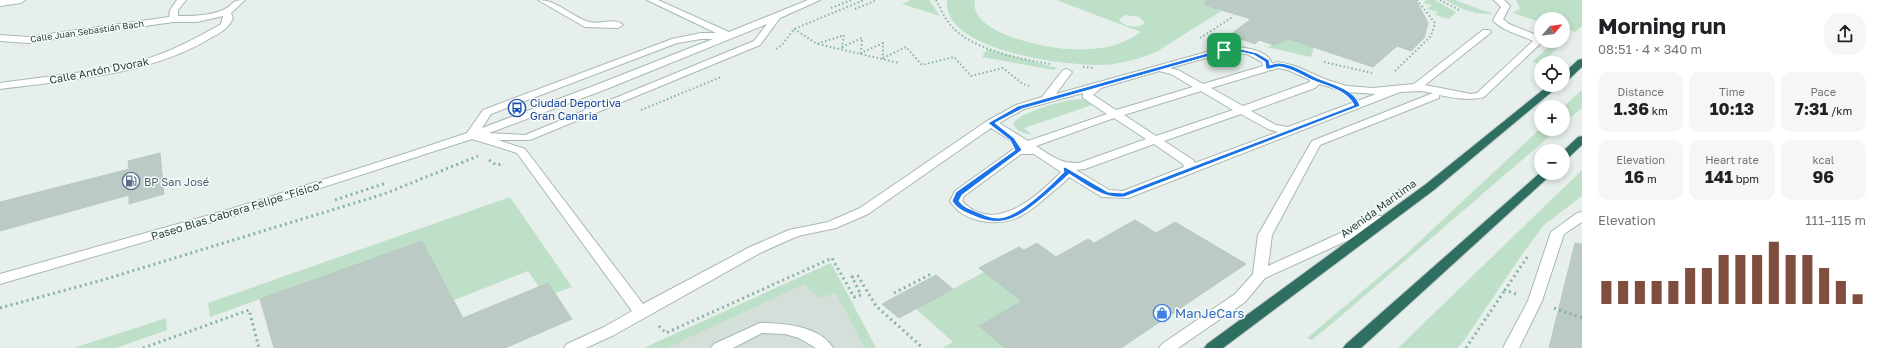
<!DOCTYPE html>
<meta charset="utf-8">
<style>
:root{--surface:#fff;--page:#f6f6f6;--text:#202124;--muted:#757577;--accent:#7f4e3f}
body{margin:0;font-family:"Golos Text",sans-serif;background:var(--page);color:var(--text);height:100vh;display:flex;flex-direction:column;font-size:15px;white-space:nowrap}
*{box-sizing:border-box;margin:0}
p{font-size:13px;color:var(--muted)}
.icon{flex:none;width:22px;height:22px;fill:none;stroke:currentColor;stroke-width:2;stroke-linecap:round;stroke-linejoin:round}
.map{position:relative;flex:1;overflow:hidden}
.sheet{display:flex;flex-direction:column;background:var(--surface);width:300px}
.sheet>*{flex:none}
.needle{width:26px;rotate:61deg}
.controls{position:absolute;left:1534px;top:12px;display:grid;gap:8px}
.controls a{display:grid;place-items:center;width:36px;height:36px;border-radius:50%;background:var(--surface);box-shadow:0 2px 6px #0003;font-size:20px}
.pin{position:absolute;display:grid;place-items:center;width:34px;height:34px;color:#fff;margin:-17px;border-radius:8px;box-shadow:0 2px 6px #0006}
.round{display:grid;place-items:center;flex:none;width:42px;height:42px;border-radius:16px;background:var(--page)}
.head{display:flex;align-items:center;justify-content:space-between;height:68px;padding:0 16px}
h1{font-size:22px;font-weight:700;line-height:30px}
.metrics{display:grid;grid-template-columns:repeat(3,1fr);gap:6px;height:68px;padding:4px 16px}
.metrics div{display:grid;align-content:center;border-radius:10px;background:var(--page);text-align:center}
.metrics b{font-size:17px;font-weight:700}
.metrics small{font-size:11px;font-weight:400}
.metrics p{font-size:11px}
.chart{height:112px;padding:8px 16px}
.chart p{display:flex;justify-content:space-between}
.chart svg{width:100%;height:72px;margin-top:4px;stroke:var(--accent);stroke-width:6}
main{display:flex;flex:1;min-height:0}
.map>svg:first-child{display:block}
.built{fill:#d4dfda}
.green{fill:#bfe0c8;fill-rule:evenodd}
.building{fill:#bbcac4;stroke:#b8c9c2}
.lines{fill:none;stroke-linecap:round;stroke-linejoin:round}
.minor-casing{stroke:#a8b8b2;stroke-width:2}
.highway-casing{stroke:#c2cac8;stroke-width:2}
.path-far1{stroke:#86b3a5;stroke-width:2;stroke-dasharray:1.5 2.5;stroke-linecap:butt}
.path{stroke:#86b3a5;stroke-width:3;stroke-dasharray:2 3.5;stroke-linecap:butt}
.minor{fill:#fff;fill-rule:evenodd}
.highway{fill:#2f6f62;fill-rule:evenodd}
.route{fill:#1a73e8;stroke:#fff;fill-rule:evenodd}
.labels{text-anchor:middle;dominant-baseline:central;stroke-width:3;stroke-linejoin:round;paint-order:stroke}
.far-street-label{font-size:9px;fill:#24423a;stroke:#f7fbf9}
.street-label{font-size:11px;fill:#24423a;stroke:#f7fbf9}
.transit-label{font-size:11px;fill:#164399;stroke:#f7fbf9;text-anchor:start}
.service-label{font-size:11px;fill:#4e5e75;stroke:#f7fbf9;text-anchor:start}
.near-shop-label{font-size:13px;fill:#366cbe;stroke:#f7fbf9;text-anchor:start}
</style>
<main>
<div class="map">
<svg width="1582" height="348" viewBox="0 0 1582 348">
<rect width="100%" height="100%" fill="#e6efeb"/>
<!-- built -->
<path class="built" d="M831,263L876,348H644Z"/>
<!-- green -->
<g class="green">
<path d="M911,0H929L940,16L902,4Z"/>
<path d="M947,0H975C968,33 1045,48 1068,49C1080,50 1095,49 1108,47C1120,44 1131,39 1141,32L1056,0H1239L1156,52C1139,59 1121,64 1103,65C1067,66 942,51 947,0ZM1126,15L1139,17L1145,23C1138,29 1123,27 1119,19Z"/>
<path d="M1426,0H1435L1456,12L1449,19L1435,15L1438,12L1427,9L1432,5L1423,3Z"/>
<path d="M1446,0H1455L1493,14C1474,15 1461,9 1446,0Z"/>
<path d="M1516,0H1582V26L1575,32L1563,29V19H1541V22L1512,13L1520,9Z"/>
<path d="M1289,39L1314,47L1311,57L1267,47Z"/>
<path d="M1563,39L1566,40L1540,64L1532,62L1555,41H1563Z"/>
<path d="M987,49L1057,68L1054,70L982,57Z"/>
<path d="M1582,90V108L1563,124V107Z"/>
<path d="M1080,99C1087,100 1097,103 1101,110L1092,105L1024,128L1032,135C1024,133 1016,132 1013,123C1024,111 1063,100 1080,99Z"/>
<path d="M1541,128L1558,129L1341,316L1312,340L1307,338L1404,256Z"/>
<path d="M1582,170V196L1544,225L1521,256L1463,342L1457,348H1398Z"/>
<path d="M510,197L572,287L555,293L548,283L539,287L528,271L454,300L422,241L210,317L208,303Z"/>
<path d="M831,263L876,348H865L836,293L819,298L804,284L667,348H644Z"/>
<path d="M984,272L1022,301L979,326L1005,348H943L953,342L916,309Z"/>
<path d="M166,318L167,330L116,348H74Z"/>
</g>
<!-- building -->
<g class="building">
<path d="M1206,0H1416L1428,23L1424,38L1411,51L1397,46L1373,67L1289,39L1274,45L1259,40L1255,44L1230,35L1251,19L1205,5Z"/>
<path d="M160,153L164,194L129,204V195L0,231V202L129,169L128,161Z"/>
<path d="M1135,220L1156,233L1175,222L1246,264L1121,348H1005L979,326L1022,301L979,268L1019,247L1024,250L1037,243L1056,257L1088,239L1094,243Z"/>
<path d="M422,241L463,318L548,283L572,319L505,348H274L260,299Z"/>
<path d="M1575,243L1582,244V348H1549Z"/>
<path d="M936,275L953,289L899,318L882,304Z"/>
</g>
<g class="lines">
<defs>
<g id="minor">
<path d="M0,0H25L21,3L0,6Z"/>
<path d="M177,0H186L178,10V16C192,16 209,16 223,10C234,5 230,0 245,0L231,13L233,18C228,30 219,33 209,39C149,75 68,80 0,89V83C49,76 98,72 146,59C172,51 197,38 221,24L223,16L197,22H173L28,43L0,41V35L28,37L169,17L170,10Z"/>
<path d="M538,0C558,0 570,16 589,22C599,25 615,17 623,25L618,28L585,27Z"/>
<path d="M647,0H658L729,32L808,0H820L780,18L760,45L530,140H498L525,149L643,304L750,247L789,230L828,222L860,208L987,121L1016,105L1042,97L1063,70L1067,69L1072,72L1056,94L1221,48C1234,45 1268,48 1272,64L1278,62L1295,66L1327,80L1347,86L1373,88L1414,84L1483,30H1489L1491,32L1489,34L1425,85L1471,94L1477,93L1533,41C1520,34 1503,32 1493,20L1501,7L1494,0H1504L1510,6L1503,19L1509,24L1539,36L1541,41H1543L1484,97C1468,101 1455,98 1439,95V98L1320,145L1272,235L1268,266L1378,216H1388L1389,219L1388,222L1265,278L1245,302L1178,348H1159L1162,344L1235,294L1253,274L1258,235L1312,141L1433,93L1420,91L1400,92L1128,198L1102,197L1069,177C1064,183 1057,188 1051,193C1028,214 1010,228 977,220C965,216 957,212 950,201L955,191L1015,148L1021,147L991,128L868,214L836,228L798,236L760,253L614,335L586,348H564L567,344L604,327L632,311L517,153L472,139L240,214L0,284V274L231,209L407,153L467,133L483,110L672,39L701,33H716ZM767,24L754,41L525,135L489,133L604,90ZM701,39H713L596,85L482,128L491,114L677,43ZM1224,53L1247,54L1262,62L1263,66L1203,84L1178,70L1170,68ZM1278,68L1288,70L1310,80V82L1243,106L1211,88ZM1159,71L1171,74L1193,87L1116,110L1093,95L1101,88ZM1319,84L1347,92L1376,94L1288,127L1276,125L1251,111L1315,88ZM1201,91L1233,110L1156,136L1124,115ZM1083,93V98L1107,114L1028,141L999,123L1024,109ZM1241,114L1268,129L1278,132L1195,163L1193,160L1164,141ZM1114,118L1146,139L1079,163C1060,164 1052,156 1036,146ZM1154,144L1183,164L1184,167L1123,191L1109,190L1076,170L1085,169ZM1021,154H1034L1061,172C1038,196 994,236 962,201L964,196Z"/>
<path d="M1582,212V222L1564,234L1542,301L1519,348H1503L1528,301L1551,232L1577,213Z"/>
<path d="M760,323C783,323 820,326 833,348H816L799,338L785,334L762,333L733,348H711L714,344Z"/>
</g>
<g id="highway">
<path d="M1582,59V67L1567,81L1563,82V74L1578,60Z"/>
<path d="M1549,85H1560L1434,190L1223,348H1204L1207,344L1426,184Z"/>
<path d="M1582,136V145L1567,159L1563,161V151L1578,137Z"/>
<path d="M1541,172L1553,173L1361,348H1343L1346,344Z"/>
</g>
</defs>
<!-- minor casing -->
<use href="#minor" class="minor-casing"/>
<!-- highway casing -->
<use href="#highway" class="highway-casing"/>
<!-- path-far1 -->
<g class="path-far1">
<path d="M936,0C941,9 945,19 952,27C974,50 1020,59 1050,64"/>
<path d="M1440,0L1461,11"/>
<path d="M831,8L851,0"/>
<path d="M855,9L877,0"/>
<path d="M794,29L817,44L844,35L842,47L862,38L861,53L883,43V58L906,47L922,65L954,57L971,76L1003,68L1023,84L1029,86"/>
<path d="M1200,38L1234,16"/>
<path d="M818,44L899,63"/>
<path d="M776,49L782,45L794,29L864,0"/>
<path d="M1324,62L1372,73"/>
<path d="M1083,67L1094,68"/>
<path d="M1395,71L1431,36L1435,23L1417,0"/>
<path d="M641,110L721,77"/>
</g>
<!-- path -->
<g class="path">
<path d="M489,160L496,165L504,164"/>
<path d="M335,200L386,183"/>
<path d="M894,293L929,275L932,277"/>
<path d="M1516,294L1505,290L1528,256"/>
<path d="M0,308L106,279L384,194L478,156"/>
<path d="M1554,308L1582,318"/>
<path d="M659,326L666,333L832,258L854,297L861,295L852,277L858,276L876,306L923,348"/>
<path d="M143,348L249,310L259,348"/>
<path d="M1466,348L1505,290"/>
</g>
<!-- minor -->
<use href="#minor" class="minor"/>
<!-- highway -->
<use href="#highway" class="highway"/>
</g>
<!-- route -->
<path class="route" d="M1236,48L1257,53L1269,60L1270,65C1273,64 1276,63 1279,63C1293,64 1304,72 1317,78C1331,84 1355,89 1360,106L1124,197C1103,199 1087,185 1069,174C1060,183 1050,191 1041,199C1019,217 1003,229 974,216C965,212 958,210 952,201L956,192L1015,150L1010,140L988,123L1018,106L1222,49ZM1236,51L1254,55L1265,62L1266,69C1271,70 1276,66 1281,67C1292,69 1302,75 1312,80C1326,86 1347,90 1354,105L1123,193L1108,192L1065,167L1063,168L1064,172C1050,186 1018,218 998,218C991,218 984,215 977,212C970,209 963,207 959,201L962,195L1022,150L1014,138L995,123L1022,109L1224,52Z"/>
<!-- icons -->
<defs>
<symbol id="bus-ring" viewBox="-11 -11 22 22"><circle r="9.5" fill="#f7fbf9" stroke="#1a4fb4" stroke-width="1.5"/><path d="M-5-6H5V4H4V6H2V4H-2V6H-4V4H-5ZM-3.5-4V0h7V-4ZM-3.5 1.2v1.5H-2V1.2ZM2 1.2v1.5H3.5V1.2Z" fill="#1a4fb4"/></symbol>
<symbol id="fuel-ring" viewBox="-11 -11 22 22"><circle r="9.5" fill="#f7fbf9" stroke="#5c6f8a" stroke-width="1.5"/><path d="M-5.5-6h7V0h2V4h1.3V-2.5L3-4.5l.8-.8L6-3V5H2.5V1h-1V6h-7ZM-4.2-4.7v3.2H.2V-4.7Z" fill="#5c6f8a"/></symbol>
<symbol id="shop-ring" viewBox="-11 -11 22 22"><circle r="9.5" fill="#f7fbf9" stroke="#3f7fe0" stroke-width="1.5"/><path d="M-5-2.5h2.3a2.7 3.5 0 0 1 5.4 0H5L5.5 6h-11ZM-1.5-2.5h3a1.5 2.3 0 0 0-3 0Z" fill="#3f7fe0"/></symbol>
</defs>
<g fill-rule="evenodd">
<use href="#bus-ring" x="507" y="98" width="20" height="20"/>
<use href="#fuel-ring" x="121" y="171" width="20" height="20"/>
<use href="#shop-ring" x="1152" y="303" width="20" height="20"/>
</g>
<g class="labels">
<!-- far-street labels -->
<g class="far-street-label">
<text transform="translate(87 31) rotate(-8)">Calle Juan Sebastián Bach</text>
</g>
<!-- street labels -->
<g class="street-label">
<text transform="translate(99 70) rotate(-11)">Calle Antón Dvorak</text>
<text transform="translate(1378 208) rotate(-36)">Avenida Maritima</text>
<text transform="translate(237 210) rotate(-17)">Paseo Blas Cabrera Felipe "Físico"</text>
</g>
<!-- transit labels -->
<g class="transit-label">
<text x="530" y="102">Ciudad Deportiva<tspan x="530" dy="13">Gran Canaria</tspan></text>
</g>
<!-- service labels -->
<g class="service-label">
<text x="144" y="181">BP San José</text>
</g>
<!-- near-shop labels -->
<g class="near-shop-label">
<text x="1175" y="313">ManJeCars</text>
</g>
</g>
</svg>
<div class="controls">
<a><svg class="needle" viewBox="-14 -14 28 28"><path d="M0-13l5 13h-10z" fill="#e53935"/><path d="M0 13l5-13h-10z" fill="#757577"/></svg></a>
<a><svg class="icon" aria-label="locate" viewBox="0 0 24 24"><circle cx="12" cy="12" r="6"/><path d="M12 2v4M12 18v4M2 12h4M18 12h4"/></svg></a>
<a>+</a>
<a>−</a>
</div>
<div class="pin" style="left:1224px;top:50px;background:#1e9e55"><svg class="icon" aria-label="arrive" viewBox="0 0 24 24"><path d="M6 21V4h12l-3 4 3 4H6"/></svg></div>
</div>
<section class="sheet">
<div class="head"><div><h1>Morning run</h1><p>08:51 · 4 × 340 m</p></div><a class="round"><svg class="icon" aria-label="share" viewBox="0 0 24 24"><path d="M12 15V3M7 8l5-5 5 5M5 13v7h14v-7"/></svg></a></div>
<div class="metrics">
<div><p>Distance</p><b>1.36<small> km</small></b></div>
<div><p>Time</p><b>10:13</b></div>
<div><p>Pace</p><b>7:31<small> /km</small></b></div>
</div>
<div class="metrics">
<div><p>Elevation</p><b>16<small> m</small></b></div>
<div><p>Heart rate</p><b>141<small> bpm</small></b></div>
<div><p>kcal</p><b>96</b></div>
</div>
<div class="chart"><p><span>Elevation</span>111–115 m</p>
<svg viewBox="0 0 160 44" preserveAspectRatio="none"><path d="M5 44V30M15 44V30M25 44V30M35 44V30M45 44V30M55 44V22M65 44V22M75 44V14M85 44V14M95 44V14M105 44V6M115 44V14M125 44V14M135 44V22M145 44V30M155 44V38"/></svg>
</div>
</section>
</main>
